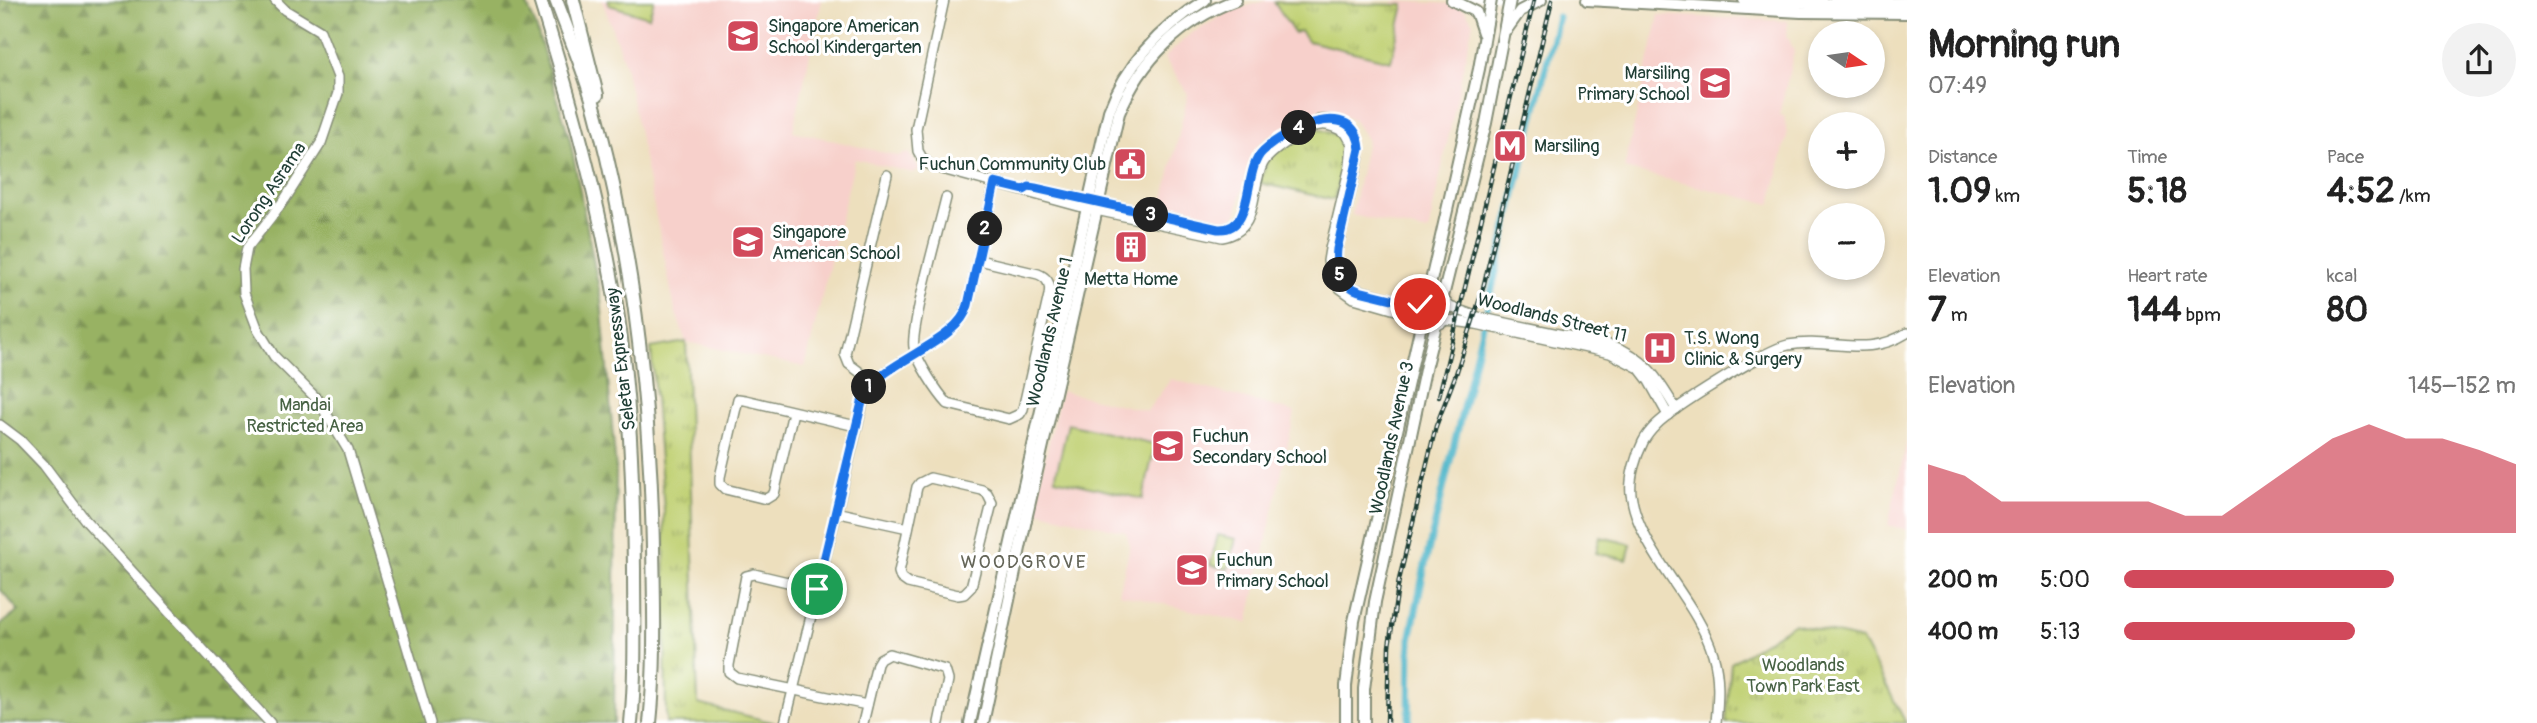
<!DOCTYPE html>
<meta charset="utf-8">
<style>
:root{--surface:#fff;--page:#f2f2f2;--text:#222;--muted:#767676;--accent:#d1495b}
body{margin:0;font-family:Pangolin,sans-serif;background:var(--page);color:var(--text);height:100vh;display:flex;flex-direction:column;font-size:26px;white-space:nowrap}
*{box-sizing:border-box;margin:0}
p{font-size:23px;color:var(--muted)}
.icon{flex:none;width:38px;height:38px;fill:none;stroke:currentColor;stroke-width:2;stroke-linecap:round;stroke-linejoin:round}
.map{position:relative;flex:1;overflow:hidden}
.side{display:flex;flex-direction:column;background:var(--surface);width:630px}
.side>*{flex:none}
.needle{width:46px;rotate:103deg}
.buttons{position:absolute;left:1808px;top:21px;display:grid;gap:14px}
.buttons a{display:grid;place-items:center;width:77px;height:77px;border-radius:50%;background:var(--surface);box-shadow:0 4px 10px #0003;font-size:35px}
.pin{position:absolute;display:grid;place-items:center;width:60px;height:60px;color:#fff;margin:-30px;border:4px solid #fff;border-radius:50%;box-shadow:0 2px 7px #0007}
.km{position:absolute;width:35px;height:35px;margin:-18px;border-radius:50%;background:#222;color:#fff;font-size:19px;line-height:35px;text-align:center}
.round{display:grid;place-items:center;flex:none;width:74px;height:74px;border-radius:37px;background:var(--page)}
.headline{display:flex;align-items:center;justify-content:space-between;height:119px;padding:0 21px}
h1{font-size:38px;font-weight:800;line-height:52px}
.stats{display:grid;grid-template-columns:repeat(3,1fr);gap:10px;height:119px;padding:7px 21px}
.stats div{display:grid;align-content:center}
.stats b{font-size:35px;font-weight:800}
.stats small{font-size:19px;font-weight:400}
.stats p{font-size:19px}
.chart{height:196px;padding:14px 21px}
.chart p{display:flex;justify-content:space-between}
.chart svg{width:100%;height:126px;margin-top:7px;fill:var(--accent);opacity:.7}
ul{padding:0 21px;list-style:none;font-size:23px}
li{display:grid;grid-template-columns:112px 84px 1fr;align-items:center;height:52px}
li i{height:18px;border-radius:9px;background:var(--accent)}
main{display:flex;flex:1;min-height:0}
.map>svg:first-child{display:block}
.built{fill:#f7d0cb}
.grass{fill:url(#grass-tufts);stroke:#708653;stroke-width:2}
.forest{fill:url(#forest-firs);stroke:#5c784c;stroke-width:2}
.garden{fill:#c0d072;stroke:#708653;stroke-width:2}
.lines{fill:none;stroke-linecap:round;stroke-linejoin:round}
.canal{stroke:#4ab4c8;stroke-width:7}
.minor-casing{stroke:#868e78;stroke-width:12}
.major-casing{stroke:#868e78;stroke-width:14}
.highway-casing{stroke:#868e78;stroke-width:16}
.minor{stroke:#fff;stroke-width:9}
.major{stroke:#fff;stroke-width:10}
.highway{stroke:#fff;stroke-width:12}
.rail-casing{stroke:#1f3d34;stroke-width:4.5}
.rail{stroke:#fff;stroke-width:2;stroke-dasharray:5;stroke-linecap:butt}
.route-casing{stroke:#fff;stroke-width:14}
.route{stroke:#1a73e8;stroke-width:9}
.labels{text-anchor:middle;dominant-baseline:central;stroke-width:6;stroke-linejoin:round;paint-order:stroke}
.poi-label{font-size:18px;fill:#1f3d34;stroke:#fff;text-anchor:start}
.street-label{font-size:18px;fill:#1f3d34;stroke:#fff}
.park-label{font-size:18px;fill:#476244;stroke:#fff}
.neighbourhood-label{font-size:19px;letter-spacing:2px;fill:#656659;stroke:#fff}
</style>
<main>
<div class="map">
<svg width="1907" height="723" viewBox="0 0 1907 723">
<defs>
<pattern id="grass-tufts" width="24" height="20" patternUnits="userSpaceOnUse" patternTransform="scale(1.75)"><rect width="24" height="20" fill="#c0d072"/><path d="M3 7l-1-3M5 7V3M7 7l1-3M15 17l-1-3M17 17v-4M19 17l1-3" fill="none" stroke="#9baa5e"/></pattern>
<pattern id="forest-firs" width="22" height="20" patternUnits="userSpaceOnUse" patternTransform="scale(1.75)"><rect width="22" height="20" fill="#98b264"/><path d="M5 1l3.5 6h-7zM16 11l3.5 6h-7z" fill="#7b9253"/></pattern>
</defs>
<rect width="100%" height="100%" fill="#fff"/>
<filter id="ink" filterUnits="userSpaceOnUse"><feTurbulence type="fractalNoise" baseFrequency=".0143" numOctaves="2"/><feDisplacementMap in="SourceGraphic" scale="14" xChannelSelector="R" yChannelSelector="G"/><feConvolveMatrix kernelMatrix="1 2 1 2 8 2 1 2 1" color-interpolation-filters="sRGB"/></filter>
<filter id="wash" filterUnits="userSpaceOnUse"><feTurbulence type="fractalNoise" baseFrequency=".00686" numOctaves="4" result="noise"/><feDisplacementMap in="SourceGraphic" scale="28" xChannelSelector="R" yChannelSelector="G"/><feGaussianBlur stdDeviation="1.57" result="paint"/><feColorMatrix in="noise" values="0 0 0 0 0 0 0 0 0 0 0 0 0 0 0 0 0 1.4 0 .05"/><feComposite in="paint" operator="in"/></filter>
<g filter="url(#wash)">
<rect width="100%" height="100%" fill="#eddfbd"/>
<!-- built -->
<g class="built">
<path d="M602,0H822L793,131L898,156L908,153L920,169L913,173L855,159L805,367L686,342L675,310L625,65Z"/>
<path d="M1268,0H1276L1297,32L1382,52L1394,1L1454,4L1466,11L1473,23L1428,232L1352,215L1367,140L1353,119L1328,110L1304,114L1260,143L1250,156L1236,215L1229,223L1220,225L1161,212L1188,94L1164,58L1190,34L1233,10Z"/>
<path d="M1659,15L1788,21L1787,39H1789L1794,52L1779,115L1784,116L1787,135L1771,204L1624,169Z"/>
<path d="M1171,379L1295,412L1248,623L1119,594L1130,545L1126,532L1033,510L1061,391L1147,411Z"/>
<path d="M1907,440V530L1888,525Z"/>
</g>
<!-- grass -->
<g class="grass">
<path d="M1274,2L1404,5L1391,61L1308,41L1300,31L1294,33Z"/>
<path d="M1315,128L1344,137L1346,149L1334,200L1260,183L1268,158Z"/>
<path d="M686,342L698,704L776,723H666L664,510L651,348Z"/>
<path d="M1793,624L1862,640L1906,723H1726L1731,663Z"/>
</g>
<!-- forest -->
<path class="forest" d="M0,0H525L536,27L570,140L601,300L616,470L614,723H0V625L19,611L0,589Z"/>
<!-- garden -->
<g class="garden">
<path d="M608,0H654L649,17L609,5Z"/>
<path d="M1068,424L1155,444L1143,499L1055,479Z"/>
<path d="M1218,535L1236,539L1228,569L1210,565Z"/>
<path d="M1600,537L1631,544L1627,560L1596,553Z"/>
</g>
<g class="lines">
<!-- canal -->
<path class="canal" d="M1409,723L1410,640L1426,560L1558,17"/>
</g>
</g>
<g filter="url(#ink)">
<g class="lines">
<defs>
<g id="minor">
<path d="M275,0L285,10L320,31L338,77V93L321,143L285,199L247,248L243,269L244,293L258,330L274,356L318,400L348,450L430,723"/>
<path d="M944,0L916,129L918,151L922,158L931,166L1082,207L1222,237C1261,230 1249,190 1263,163C1270,151 1307,126 1321,125C1329,124 1339,129 1346,133L1352,144L1350,166L1330,249L1328,261L1330,270L1340,288L1354,298L1413,315L1420,323"/>
<path d="M1319,120C1343,118 1361,131 1359,156L1337,249L1336,260L1338,272L1342,280L1351,288L1416,305L1426,299"/>
<path d="M1024,190L1029,187L1035,188L1218,229C1254,231 1245,176 1260,155C1266,145 1281,139 1291,133"/>
<path d="M946,198C940,224 910,328 914,347C918,363 937,392 948,404L1009,419L1020,414L1023,409L1049,295C1051,285 1048,278 1038,274L979,260"/>
<path d="M1442,297L1450,307L1478,317L1611,345C1645,357 1658,379 1676,409"/>
<path d="M1436,326L1447,320L1476,324L1610,353L1639,368L1649,381L1668,415"/>
<path d="M873,382L849,364L845,354L887,175"/>
<path d="M793,412L774,494L766,499L725,489L720,484V477L738,399L745,400L856,426"/>
<path d="M0,425L20,440L44,465L86,521L270,723"/>
<path d="M930,478L982,490L987,493L992,503L971,587L964,594L958,595L908,583L901,578L899,572L917,487L920,483Z"/>
<path d="M835,512L908,528"/>
<path d="M817,589L754,574L746,576L729,665V672L737,678L867,705"/>
<path d="M785,723L865,394C888,357 957,344 968,305L995,183"/>
<path d="M863,723L877,664L880,659L889,654L945,670L948,680L939,723"/>
<path d="M1716,723C1718,700 1720,677 1713,654C1696,598 1639,552 1631,494C1629,478 1636,456 1643,442C1646,436 1651,430 1656,425C1673,408 1765,350 1788,345C1831,337 1865,359 1907,333"/>
</g>
<g id="major">
<path d="M1452,0L1476,12L1483,33"/>
<path d="M1587,0L1801,12L1907,13"/>
<path d="M1744,0L1830,4L1907,3"/>
<path d="M1507,29L1520,11L1541,0"/>
<path d="M970,723L1109,111C1127,63 1162,27 1205,0"/>
<path d="M983,723L1027,515L1119,113C1141,60 1181,20 1236,0"/>
<path d="M1346,723V686L1354,621L1479,69L1491,0"/>
<path d="M1364,723V689L1375,602L1426,365L1486,123L1510,0"/>
</g>
<g id="highway">
<path d="M540,0C571,100 599,200 616,304C630,391 633,481 634,569C634,620 636,672 631,723"/>
<path d="M556,0C571,40 588,80 598,121C634,260 650,404 653,547C654,605 656,665 650,723"/>
<path d="M573,0L597,95"/>
</g>
</defs>
<!-- minor casing -->
<use href="#minor" class="minor-casing"/>
<!-- major casing -->
<use href="#major" class="major-casing"/>
<!-- highway casing -->
<use href="#highway" class="highway-casing"/>
<!-- minor -->
<use href="#minor" class="minor"/>
<!-- major -->
<use href="#major" class="major"/>
<!-- highway -->
<use href="#highway" class="highway"/>
<defs>
<g id="rail">
<path d="M1439,396L1534,0"/>
<path d="M1387,723L1389,646L1399,580L1436,426L1456,374L1482,292L1552,0"/>
</g>
</defs>
<!-- rail casing -->
<use href="#rail" class="rail-casing"/>
<!-- rail -->
<use href="#rail" class="rail"/>
</g>
</g>
<g class="lines" filter="url(#ink)">
<defs>
<path id="route" d="M817,589L864,394C888,358 958,343 968,305L995,183L1024,190L1029,187L1035,188L1218,229C1256,232 1242,170 1263,151C1285,130 1355,95 1360,149L1337,249C1335,268 1339,284 1359,291L1416,305L1420,304"/>
</defs>
<!-- route casing -->
<use href="#route" class="route-casing"/>
<!-- route -->
<use href="#route" class="route"/>
</g>
<!-- icons -->
<defs>
<symbol id="school-square" viewBox="-11 -11 22 22"><rect x="-9" y="-9" width="18" height="18" rx="4" fill="#d1495b" stroke="#fff"/><path d="M0-5L7-2L0 1L-7-2ZM-4 1L0 2.5L4 1V4Q0 6-4 4Z" fill="#fff"/></symbol>
<symbol id="metro-square" viewBox="-11 -11 22 22"><rect x="-9" y="-9" width="18" height="18" rx="4" fill="#d1495b" stroke="#fff"/><path d="M-5.5 5V-5H-3L0 0L3-5H5.5V5H3V-.5L0 4L-3-.5V5Z" fill="#fff"/></symbol>
<symbol id="civic-square" viewBox="-11 -11 22 22"><rect x="-9" y="-9" width="18" height="18" rx="4" fill="#d1495b" stroke="#fff"/><path d="M-.6-6.5H3V-4.5H.6V-3L4-1V1h2V6H-6V1h2V-1L-.6-3ZM-1.2 2.5V6h2.4V2.5Z" fill="#fff"/></symbol>
<symbol id="building-square" viewBox="-11 -11 22 22"><rect x="-9" y="-9" width="18" height="18" rx="4" fill="#d1495b" stroke="#fff"/><path d="M-4-6H4V6H1V3H-1V6H-4ZM-2.5-4.3h1.7v1.8h-1.7ZM.8-4.3h1.7v1.8H.8ZM-2.5-1h1.7V.8h-1.7ZM.8-1h1.7V.8H.8Z" fill="#fff"/></symbol>
<symbol id="hospital-square" viewBox="-11 -11 22 22"><rect x="-9" y="-9" width="18" height="18" rx="4" fill="#d1495b" stroke="#fff"/><path d="M-5-5h3v3.5h4V-5h3V5h-3V1.5h-4V5h-3Z" fill="#fff"/></symbol>
</defs>
<g fill-rule="evenodd">
<use href="#school-square" x="724" y="17" width="38" height="38"/>
<use href="#school-square" x="1696" y="64" width="38" height="38"/>
<use href="#metro-square" x="1491" y="127" width="38" height="38"/>
<use href="#civic-square" x="1111" y="145" width="38" height="38"/>
<use href="#school-square" x="729" y="223" width="38" height="38"/>
<use href="#building-square" x="1112" y="228" width="38" height="38"/>
<use href="#hospital-square" x="1641" y="329" width="38" height="38"/>
<use href="#school-square" x="1149" y="427" width="38" height="38"/>
<use href="#school-square" x="1173" y="551" width="38" height="38"/>
</g>
<g class="labels">
<!-- poi labels -->
<g class="poi-label">
<text x="768" y="26">Singapore American<tspan x="768" dy="21">School Kindergarten</tspan></text>
<text x="1690" y="73" text-anchor="end">Marsiling<tspan x="1690" dy="21">Primary School</tspan></text>
<text x="1534" y="146">Marsiling</text>
<text x="1106" y="164" text-anchor="end">Fuchun Community Club</text>
<text x="772" y="232">Singapore<tspan x="772" dy="21">American School</tspan></text>
<text x="1131" y="279" text-anchor="middle">Metta Home</text>
<text x="1684" y="338">T.S. Wong<tspan x="1684" dy="21">Clinic &amp; Surgery</tspan></text>
<text x="1192" y="436">Fuchun<tspan x="1192" dy="21">Secondary School</tspan></text>
<text x="1216" y="560">Fuchun<tspan x="1216" dy="21">Primary School</tspan></text>
</g>
<!-- street labels -->
<g class="street-label">
<text transform="translate(269 193) rotate(-56)">Lorong Asrama</text>
<text transform="translate(1552 318) rotate(14)">Woodlands Street 11</text>
<text transform="translate(1050 332) rotate(-77)">Woodlands Avenue 1</text>
<text transform="translate(621 359) rotate(-97)">Seletar Expressway</text>
<text transform="translate(1392 438) rotate(-78)">Woodlands Avenue 3</text>
</g>
<!-- park labels -->
<g class="park-label">
<text x="305" y="405">Mandai<tspan x="305" dy="21">Restricted Area</tspan></text>
<text x="1803" y="665">Woodlands<tspan x="1803" dy="21">Town Park East</tspan></text>
</g>
<!-- neighbourhood labels -->
<g class="neighbourhood-label">
<text x="1024" y="562">WOODGROVE</text>
</g>
</g>
</svg>
<div class="buttons">
<a><svg class="needle" viewBox="-14 -14 28 28"><path d="M0-13l5 13h-10z" fill="#e53935"/><path d="M0 13l5-13h-10z" fill="#767676"/></svg></a>
<a>+</a>
<a>−</a>
</div>
<div class="pin" style="left:817px;top:589px;background:#1e9e55"><svg class="icon" aria-label="arrive" viewBox="0 0 24 24"><path d="M6 21V4h12l-3 4 3 4H6"/></svg></div>
<div class="pin" style="left:1420px;top:304px;background:#d93025"><svg class="icon" aria-label="check" viewBox="0 0 24 24"><path d="M5 12l5 5 9-10"/></svg></div>
<b class="km" style="left:869px;top:387px">1</b>
<b class="km" style="left:985px;top:229px">2</b>
<b class="km" style="left:1151px;top:215px">3</b>
<b class="km" style="left:1299px;top:128px">4</b>
<b class="km" style="left:1340px;top:275px">5</b>
</div>
<section class="side">
<div class="headline"><div><h1>Morning run</h1><p>07:49</p></div><a class="round"><svg class="icon" aria-label="share" viewBox="0 0 24 24"><path d="M12 15V3M7 8l5-5 5 5M5 13v7h14v-7"/></svg></a></div>
<div class="stats">
<div><p>Distance</p><b>1.09<small> km</small></b></div>
<div><p>Time</p><b>5:18</b></div>
<div><p>Pace</p><b>4:52<small> /km</small></b></div>
</div>
<div class="stats">
<div><p>Elevation</p><b>7<small> m</small></b></div>
<div><p>Heart rate</p><b>144<small> bpm</small></b></div>
<div><p>kcal</p><b>80</b></div>
</div>
<div class="chart"><p><span>Elevation</span>145–152 m</p>
<svg viewBox="0 0 160 44" preserveAspectRatio="none"><path d="M0 44V20L10 24L20 33L30 33L40 33L50 33L60 33L70 38L80 38L90 29L100 20L110 11L120 6L130 11L140 11L150 15L160 20V44z"/></svg>
</div>
<ul>
<li><b>200 m</b>5:00<i style="width:69%"></i></li>
<li><b>400 m</b>5:13<i style="width:59%"></i></li>
</ul>
</section>
</main>
